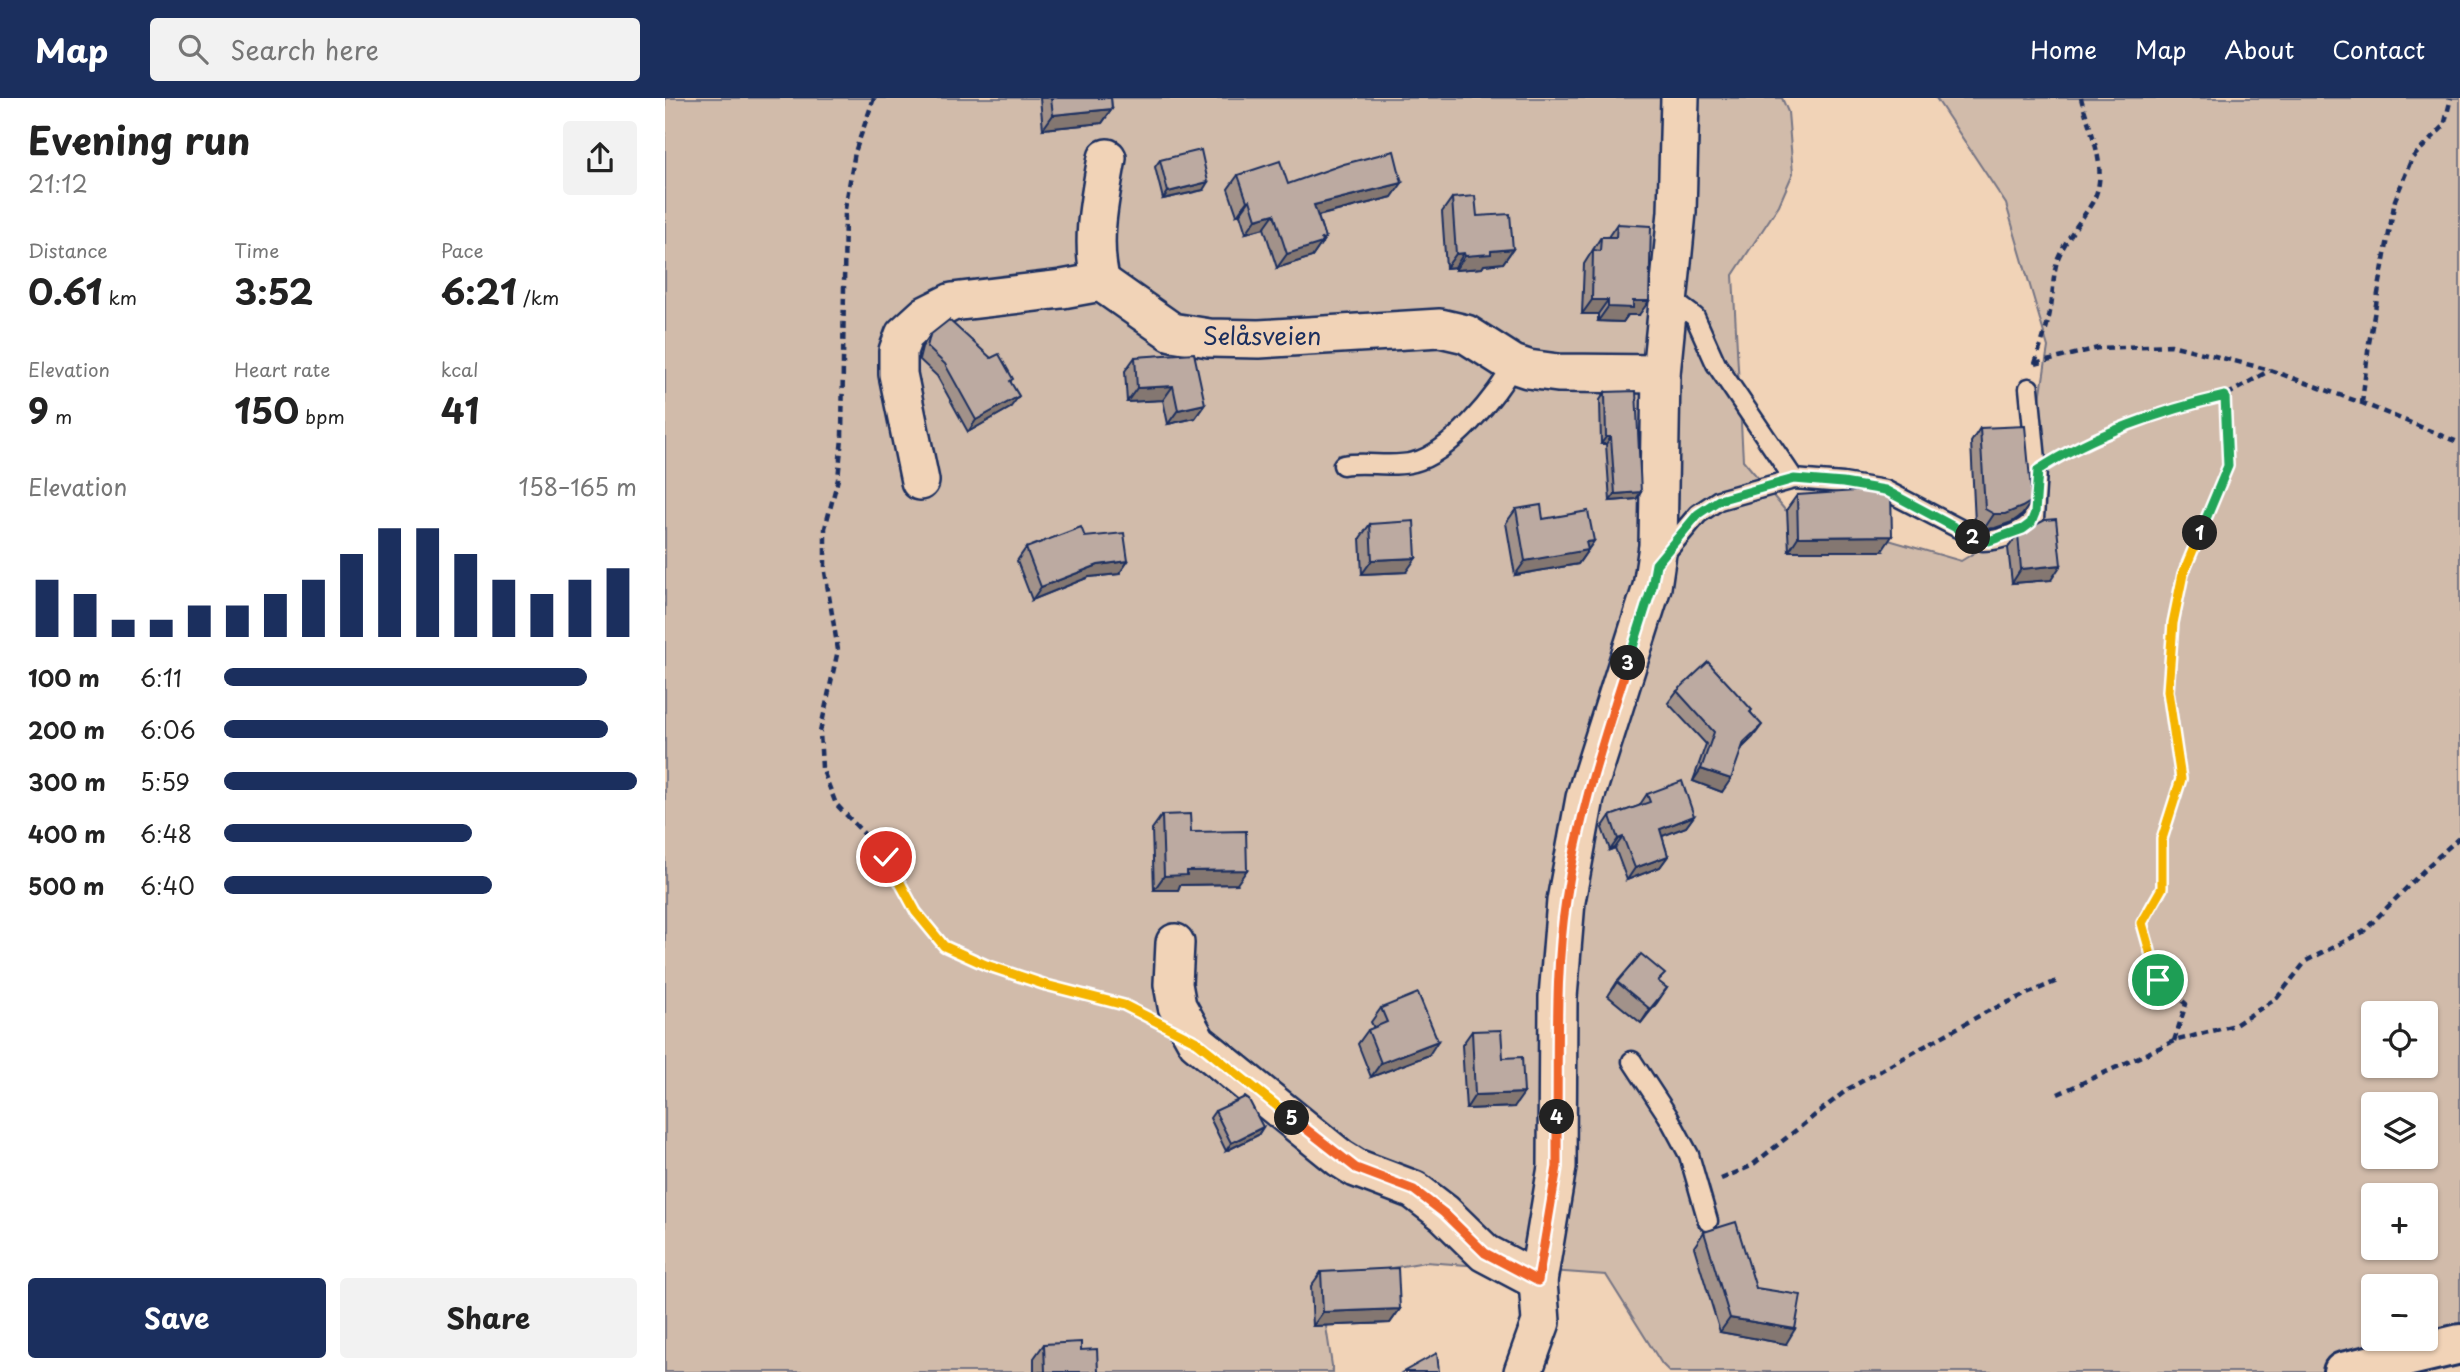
<!DOCTYPE html>
<meta charset="utf-8">
<style>
:root{--surface:#fff;--page:#f2f2f2;--text:#222;--muted:#767676;--accent:#1b2f5e}
body{margin:0;font-family:"Playpen Sans",sans-serif;background:var(--page);color:var(--text);height:100vh;display:flex;flex-direction:column;font-size:26px;white-space:nowrap}
*{box-sizing:border-box;margin:0}
p{font-size:23px;color:var(--muted)}
.icon{flex:none;width:38px;height:38px;fill:none;stroke:currentColor;stroke-width:2;stroke-linecap:round;stroke-linejoin:round}
.map{position:relative;flex:1;overflow:hidden}
.drawer{display:flex;flex-direction:column;background:var(--surface);width:665px}
.drawer>*{flex:none}
.fabs{position:absolute;left:1696px;top:903px;display:grid;gap:14px}
.fabs a{display:grid;place-items:center;width:77px;height:77px;border-radius:7px;background:var(--surface);box-shadow:0 2px 5px #0004;font-size:35px}
.pin{position:absolute;display:grid;place-items:center;width:60px;height:60px;color:#fff;margin:-30px;border:4px solid #fff;border-radius:50%;box-shadow:0 2px 7px #0007}
.km{position:absolute;width:35px;height:35px;margin:-18px;border-radius:50%;background:#222;color:#fff;font-size:19px;line-height:35px;text-align:center}
.round{display:grid;place-items:center;flex:none;width:74px;height:74px;border-radius:7px;background:var(--page)}
.overview{display:flex;align-items:center;justify-content:space-between;height:119px;padding:0 28px}
h1{font-size:38px;font-weight:700;line-height:52px}
.figures{display:grid;grid-template-columns:repeat(3,1fr);gap:10px;height:119px;padding:7px 28px}
.figures div{display:grid;align-content:center}
.figures b{font-size:35px;font-weight:700}
.figures small{font-size:19px;font-weight:400}
.figures p{font-size:19px}
.chart{height:196px;padding:14px 28px}
.chart p{display:flex;justify-content:space-between}
.chart svg{width:100%;height:126px;margin-top:7px;stroke:var(--accent);stroke-width:6}
.action{display:flex;gap:14px;margin-top:auto;padding:14px 28px}
.action a{flex:1;height:80px;border-radius:7px;background:var(--accent);color:#fff;font-size:28px;font-weight:700;line-height:80px;text-align:center}
.action a+a{background:var(--page);color:var(--text)}
ul{padding:0 28px;list-style:none;font-size:23px}
li{display:grid;grid-template-columns:112px 84px 1fr;align-items:center;height:52px}
li i{height:18px;border-radius:9px;background:var(--accent)}
header{display:flex;align-items:center;gap:42px;box-sizing:border-box;height:98px;padding:0 35px;background:var(--accent);color:#fff}
header strong{font-size:33px}
nav{display:flex;gap:38px;margin-inline-start:auto;font-size:24px}
.search{width:490px;height:63px;background:var(--page);display:flex;align-items:center;gap:18px;box-sizing:border-box;padding:0 24px;border-radius:7px;color:var(--muted);font-size:26px}
main{display:flex;flex:1;min-height:0}
.map>svg:first-child{display:block}
.green{fill:#d1bbaa;stroke:#767584;stroke-width:2;fill-rule:evenodd}
.lines{fill:none;stroke-linecap:round;stroke-linejoin:round}
.lane-casing{stroke:#1b2f5e;stroke-width:23}
.street-casing{stroke:#1b2f5e;stroke-width:42}
.secondary-casing{stroke:#1b2f5e;stroke-width:44}
.path{stroke:#1b2f5e;stroke-width:4.5;stroke-dasharray:7 5;stroke-linecap:butt}
.lane{stroke:#f1d3b7;stroke-width:18}
.street{stroke:#f1d3b7;stroke-width:37}
.secondary{stroke:#f1d3b7;stroke-width:38}
.wall{fill:#a2928a;stroke:#1b2f5e;stroke-width:2}
.shaded-wall{fill:#847771;stroke:#1b2f5e;stroke-width:2}
.building{fill:#bcaaa1;stroke:#1b2f5e;stroke-width:2}
.split-1-casing{stroke:#fff;stroke-width:14}
.split-2-casing{stroke:#fff;stroke-width:14}
.split-3-casing{stroke:#fff;stroke-width:14}
.split-4-casing{stroke:#fff;stroke-width:14}
.split-5-casing{stroke:#fff;stroke-width:14}
.split-6-casing{stroke:#fff;stroke-width:14}
.split-1{stroke:#f5b400;stroke-width:9}
.split-2{stroke:#22a559;stroke-width:9}
.split-3{stroke:#22a559;stroke-width:9}
.split-4{stroke:#f0652b;stroke-width:9}
.split-5{stroke:#f0652b;stroke-width:9}
.split-6{stroke:#f5b400;stroke-width:9}
.labels{text-anchor:middle;dominant-baseline:central;stroke-width:5;stroke-linejoin:round;paint-order:stroke}
.street-label{font-size:24px;fill:#1b2f5e;stroke:#f1d3b7}
</style>
<header>
<strong>Map</strong>
<div class="search"><svg class="icon" aria-label="search" viewBox="0 0 24 24"><circle cx="10" cy="10" r="6"/><path d="M15 15l6 6"/></svg>Search here</div>
<nav><a>Home</a><a>Map</a><a>About</a><a>Contact</a></nav>
</header>
<main>
<section class="drawer">
<div class="overview"><div><h1>Evening run</h1><p>21:12</p></div><a class="round"><svg class="icon" aria-label="share" viewBox="0 0 24 24"><path d="M12 15V3M7 8l5-5 5 5M5 13v7h14v-7"/></svg></a></div>
<div class="figures">
<div><p>Distance</p><b>0.61<small> km</small></b></div>
<div><p>Time</p><b>3:52</b></div>
<div><p>Pace</p><b>6:21<small> /km</small></b></div>
</div>
<div class="figures">
<div><p>Elevation</p><b>9<small> m</small></b></div>
<div><p>Heart rate</p><b>150<small> bpm</small></b></div>
<div><p>kcal</p><b>41</b></div>
</div>
<div class="chart"><p><span>Elevation</span>158–165 m</p>
<svg viewBox="0 0 160 44" preserveAspectRatio="none"><path d="M5 44V24M15 44V29M25 44V38M35 44V38M45 44V33M55 44V33M65 44V29M75 44V24M85 44V15M95 44V6M105 44V6M115 44V15M125 44V24M135 44V29M145 44V24M155 44V20"/></svg>
</div>
<ul>
<li><b>100 m</b>6:11<i style="width:88%"></i></li>
<li><b>200 m</b>6:06<i style="width:93%"></i></li>
<li><b>300 m</b>5:59<i style="width:100%"></i></li>
<li><b>400 m</b>6:48<i style="width:60%"></i></li>
<li><b>500 m</b>6:40<i style="width:65%"></i></li>
</ul>
<div class="action"><a>Save</a><a>Share</a></div>
</section>
<div class="map">
<svg width="1795" height="1274" viewBox="0 0 1795 1274">
<rect width="100%" height="100%" fill="#f1d3b7"/>
<filter id="ink" filterUnits="userSpaceOnUse"><feTurbulence type="fractalNoise" baseFrequency=".0143" numOctaves="2"/><feDisplacementMap in="SourceGraphic" scale="14" xChannelSelector="R" yChannelSelector="G"/><feConvolveMatrix kernelMatrix="1 2 1 2 8 2 1 2 1" color-interpolation-filters="sRGB"/></filter>
<g filter="url(#ink)">
<!-- green -->
<path class="green" d="M0,0H1117L1123,14L1128,75L1114,107L1068,177L1078,362L1120,412L1296,463L1356,426L1383,249L1341,106L1271,0H1795V1268H1784L1763,1274H1005L997,1266L941,1177L760,1164L654,1183L668,1274H0ZM1708,915H1760V968H1708ZM1708,1006H1760V1059H1708ZM1708,1097H1760V1150H1708ZM1708,1188H1760V1241H1708Z"/>
<g class="lines">
<defs>
<g id="lane">
<path d="M1003,199L1030,219L1051,266L1129,381L1178,385L1220,392L1318,443C1334,443 1359,434 1369,421L1372,372L1364,290"/>
<path d="M678,367C701,363 727,370 749,364C783,356 834,297 848,266"/>
<path d="M995,461L1033,416L1054,402L1129,381"/>
<path d="M967,963L1003,1018L1024,1057L1043,1123"/>
</g>
<g id="street">
<path d="M436,184C425,144 435,100 442,60"/>
<path d="M255,383L233,276V253L239,237L261,217L287,204L397,191L436,184L507,234L544,240L594,241L775,230L801,236L848,266L863,271L893,275L996,276"/>
<path d="M510,845L508,886L512,908L532,944L675,1060L691,1070L749,1092L779,1115L820,1155L873,1183"/>
<path d="M858,1274L876,1224L873,1183L892,1069L893,899L901,803L920,700L987,489L993,448L996,276L1012,114L1015,0"/>
</g>
<path id="secondary" d="M1678,1274L1795,1246"/>
</defs>
<!-- lane casing -->
<use href="#lane" class="lane-casing"/>
<!-- street casing -->
<use href="#street" class="street-casing"/>
<!-- secondary casing -->
<use href="#secondary" class="secondary-casing"/>
<!-- path -->
<g class="path">
<path d="M209,0L190,54L180,111L177,340L173,381L160,430V474L173,552L155,634L157,670L171,706L221,759L251,814L279,848L321,867L381,887L459,907L478,916"/>
<path d="M1370,266L1433,250L1506,247L1605,272L1697,305L1795,345"/>
<path d="M1370,266C1375,249 1382,231 1385,214C1389,195 1387,178 1393,160C1402,139 1416,123 1427,105C1446,73 1424,32 1416,0"/>
<path d="M1697,305L1704,245L1730,102L1747,60L1779,28L1786,0"/>
<path d="M1394,358L1513,309L1560,298"/>
<path d="M1509,943L1521,906L1493,882L1477,825L1497,790V741L1516,681L1503,593L1508,525L1518,476L1563,368L1560,298L1605,272"/>
<path d="M1393,996L1509,943L1570,927L1612,900L1641,863L1698,834L1764,767L1795,739"/>
<path d="M1056,1081L1086,1068L1183,991L1321,914L1394,882"/>
</g>
<!-- lane -->
<use href="#lane" class="lane"/>
<!-- street -->
<use href="#street" class="street"/>
<!-- secondary -->
<use href="#secondary" class="secondary"/>
</g>
<!-- wall -->
<g class="wall">
<path d="M375,0H446L447,11L437,25L378,31Z"/>
<path d="M495,62L538,92L498,101L490,69Z"/>
<path d="M573,77L623,86L727,99L653,118L660,140L647,159L612,170L599,130L581,135L575,116L572,117L563,91Z"/>
<path d="M787,100L812,118L848,151L838,165L819,167L817,170L790,172V169L781,170L777,114Z"/>
<path d="M952,126L974,217H963L958,224L933,223V216H917L919,166L936,139H943Z"/>
<path d="M265,237L346,284L345,310L303,334L272,278L254,261L257,249Z"/>
<path d="M470,259L540,306L530,320L503,326L498,302L462,304L460,273Z"/>
<path d="M940,294L976,394L971,401L945,403L941,346H936L935,302Z"/>
<path d="M1315,330L1367,403L1357,417L1347,424L1330,430L1319,431L1310,425L1306,344Z"/>
<path d="M1132,397L1217,453H1124L1122,411Z"/>
<path d="M851,411L929,443L913,466L850,477L841,425Z"/>
<path d="M705,426L741,474L697,476L695,440Z"/>
<path d="M1353,436L1386,482L1347,485L1343,450Z"/>
<path d="M420,439L463,463L454,476L424,479L367,502L352,463L361,450Z"/>
<path d="M1012,593L1086,614L1088,639L1077,650L1057,694L1028,683L1041,646L1003,605Z"/>
<path d="M982,696L1029,718L1021,729L997,738L1003,758L995,769L962,782L950,750L945,752L937,730L945,718L974,708Z"/>
<path d="M497,717L526,734L572,786L515,787L513,792H489L487,731Z"/>
<path d="M952,884L1002,890L976,925L943,898Z"/>
<path d="M716,910L764,957L706,979L693,946L703,932L709,930L706,924Z"/>
<path d="M807,933L838,960L849,1009L801,1011L797,947Z"/>
<path d="M550,1013L598,1029L593,1037L561,1053L545,1020Z"/>
<path d="M1039,1134L1091,1190L1121,1246L1055,1234L1029,1149Z"/>
<path d="M656,1174L735,1211L725,1225L648,1228L646,1188Z"/>
<path d="M379,1246L416,1252L433,1274H369V1260Z"/>
</g>
<!-- shaded-wall -->
<g class="shaded-wall">
<path d="M447,11L437,25L378,31L388,17Z"/>
<path d="M543,84L538,92L498,101L503,94Z"/>
<path d="M737,85L727,99L640,121L649,107Z"/>
<path d="M585,102L575,116L572,117L582,103Z"/>
<path d="M609,116L599,130L581,135L591,121Z"/>
<path d="M660,140L647,159L612,170L622,156Z"/>
<path d="M848,151L838,165L819,167L817,170L790,172L800,158L826,153Z"/>
<path d="M799,155L790,169L781,170L791,156Z"/>
<path d="M927,202H943L933,216H917Z"/>
<path d="M968,203H984L974,217H963L958,224L933,223L943,209Z"/>
<path d="M508,288L498,302L462,304L472,290Z"/>
<path d="M354,298L345,310L303,334L311,322Z"/>
<path d="M540,306L530,320L503,326L513,312Z"/>
<path d="M941,339H946L941,346H936Z"/>
<path d="M976,394L971,401L945,403L950,396Z"/>
<path d="M1367,403L1357,417L1347,424L1330,430L1319,431L1329,416Z"/>
<path d="M1227,438L1217,453H1124L1133,439Z"/>
<path d="M929,443L913,466L850,477L860,463L921,444Z"/>
<path d="M751,460L741,474L697,476L707,462Z"/>
<path d="M463,463L454,476L424,479L367,502L376,489L433,467Z"/>
<path d="M1396,467L1386,482L1347,485L1356,471Z"/>
<path d="M1097,627L1088,639L1070,656L1079,644Z"/>
<path d="M1036,671L1066,681L1057,694L1028,683Z"/>
<path d="M1029,718L1021,729L987,742L995,731Z"/>
<path d="M958,739L950,750L945,752L953,741Z"/>
<path d="M1003,758L995,769L962,782L970,770Z"/>
<path d="M582,772L572,786L515,787L513,792H489L499,778L522,773Z"/>
<path d="M1002,890L992,905L976,925L985,911Z"/>
<path d="M773,943L764,957L706,979L716,965Z"/>
<path d="M859,995L849,1009L801,1011L810,997Z"/>
<path d="M598,1029L593,1037L561,1053L566,1045Z"/>
<path d="M735,1211L725,1225L648,1228L658,1214Z"/>
<path d="M1065,1220L1130,1231L1121,1246L1055,1234Z"/>
</g>
<!-- building -->
<g class="building">
<path d="M386,0H446L447,11L388,17Z"/>
<path d="M536,52L543,84L503,94L495,62Z"/>
<path d="M729,53L737,85L649,107L660,140L656,141L657,145L622,156L609,116L591,121L585,102L582,103L573,77L615,63L623,86L679,66Z"/>
<path d="M810,98L812,118L845,116L848,151L826,153V156L800,158L799,155L791,156L787,100Z"/>
<path d="M952,126L986,128L984,203H968V210L943,209V202H927L928,152L935,153L936,139H951Z"/>
<path d="M284,222L326,260L334,256L348,281L345,283L354,298L311,322L280,266L262,249L265,237Z"/>
<path d="M529,255L540,306L513,312L508,288L472,290L470,259Z"/>
<path d="M971,293L976,394L950,396L946,339H941L940,294Z"/>
<path d="M1360,328L1367,403L1357,409L1340,416H1329L1320,411L1315,330Z"/>
<path d="M1220,391L1221,394L1226,393L1227,438L1133,439L1132,397Z"/>
<path d="M876,407L878,421L923,413L929,443L921,444L923,452L860,463L851,411Z"/>
<path d="M1391,421L1396,467L1356,471L1353,436L1380,422Z"/>
<path d="M749,423L751,460L707,462L705,426Z"/>
<path d="M416,429L420,439L459,435L463,463L433,467L376,489L361,450Z"/>
<path d="M1043,564L1087,612L1085,614L1097,627L1079,644L1066,681L1036,671L1049,634L1012,593Z"/>
<path d="M1017,683L1029,718L995,731L1003,758L970,770L958,739L953,741L945,718L985,704L982,696Z"/>
<path d="M525,716L526,734L581,733L582,772L522,773V777L499,778L497,717Z"/>
<path d="M976,856L1000,876L993,883L1002,890L985,911L952,884Z"/>
<path d="M753,895L773,943L716,965L703,932L722,924L716,910Z"/>
<path d="M836,932L838,960L857,959L859,995L810,997L807,933Z"/>
<path d="M580,999L584,1002L598,1029L566,1045L550,1013Z"/>
<path d="M1071,1124L1091,1190L1136,1197L1130,1231L1065,1220L1039,1134Z"/>
<path d="M733,1170L735,1211L658,1214L656,1174Z"/>
<path d="M416,1244V1252L432,1251L433,1274H380L379,1246Z"/>
<path d="M772,1255L774,1274H738Z"/>
</g>
</g>
<g class="lines" filter="url(#ink)">
<defs>
<path id="split-1" d="M1493,882L1477,825L1497,790V741L1516,681L1503,593L1508,525L1518,476L1535,435"/>
<path id="split-2" d="M1308,439L1324,443L1358,431L1366,425L1370,415L1373,372C1426,337 1498,312 1560,298L1563,368L1535,435"/>
<path id="split-3" d="M963,565L987,489L991,466L1033,416L1054,402L1129,381L1178,385L1220,392L1308,439"/>
<path id="split-4" d="M892,1019C893,947 890,873 901,802C913,719 938,644 963,565"/>
<path id="split-5" d="M627,1020L691,1070L749,1092L779,1115L820,1155L873,1183L892,1069V1019"/>
<path id="split-6" d="M221,759L251,814L279,848L321,867L381,887L459,907L532,944L627,1020"/>
</defs>
<!-- split-1 casing -->
<use href="#split-1" class="split-1-casing"/>
<!-- split-2 casing -->
<use href="#split-2" class="split-2-casing"/>
<!-- split-3 casing -->
<use href="#split-3" class="split-3-casing"/>
<!-- split-4 casing -->
<use href="#split-4" class="split-4-casing"/>
<!-- split-5 casing -->
<use href="#split-5" class="split-5-casing"/>
<!-- split-6 casing -->
<use href="#split-6" class="split-6-casing"/>
<!-- split-1 -->
<use href="#split-1" class="split-1"/>
<!-- split-2 -->
<use href="#split-2" class="split-2"/>
<!-- split-3 -->
<use href="#split-3" class="split-3"/>
<!-- split-4 -->
<use href="#split-4" class="split-4"/>
<!-- split-5 -->
<use href="#split-5" class="split-5"/>
<!-- split-6 -->
<use href="#split-6" class="split-6"/>
</g>
<g class="labels">
<!-- street labels -->
<g class="street-label">
<text x="597" y="237">Selåsveien</text>
</g>
</g>
</svg>
<div class="fabs">
<a><svg class="icon" aria-label="locate" viewBox="0 0 24 24"><circle cx="12" cy="12" r="6"/><path d="M12 2v4M12 18v4M2 12h4M18 12h4"/></svg></a>
<a><svg class="icon" aria-label="layers" viewBox="0 0 24 24"><path d="M12 4l9 5-9 5-9-5zM3 14l9 5 9-5"/></svg></a>
<a>+</a>
<a>−</a>
</div>
<div class="pin" style="left:1493px;top:882px;background:#1e9e55"><svg class="icon" aria-label="arrive" viewBox="0 0 24 24"><path d="M6 21V4h12l-3 4 3 4H6"/></svg></div>
<div class="pin" style="left:221px;top:759px;background:#d93025"><svg class="icon" aria-label="check" viewBox="0 0 24 24"><path d="M5 12l5 5 9-10"/></svg></div>
<b class="km" style="left:1535px;top:435px">1</b>
<b class="km" style="left:1308px;top:439px">2</b>
<b class="km" style="left:963px;top:565px">3</b>
<b class="km" style="left:892px;top:1019px">4</b>
<b class="km" style="left:627px;top:1020px">5</b>
</div>
</main>
